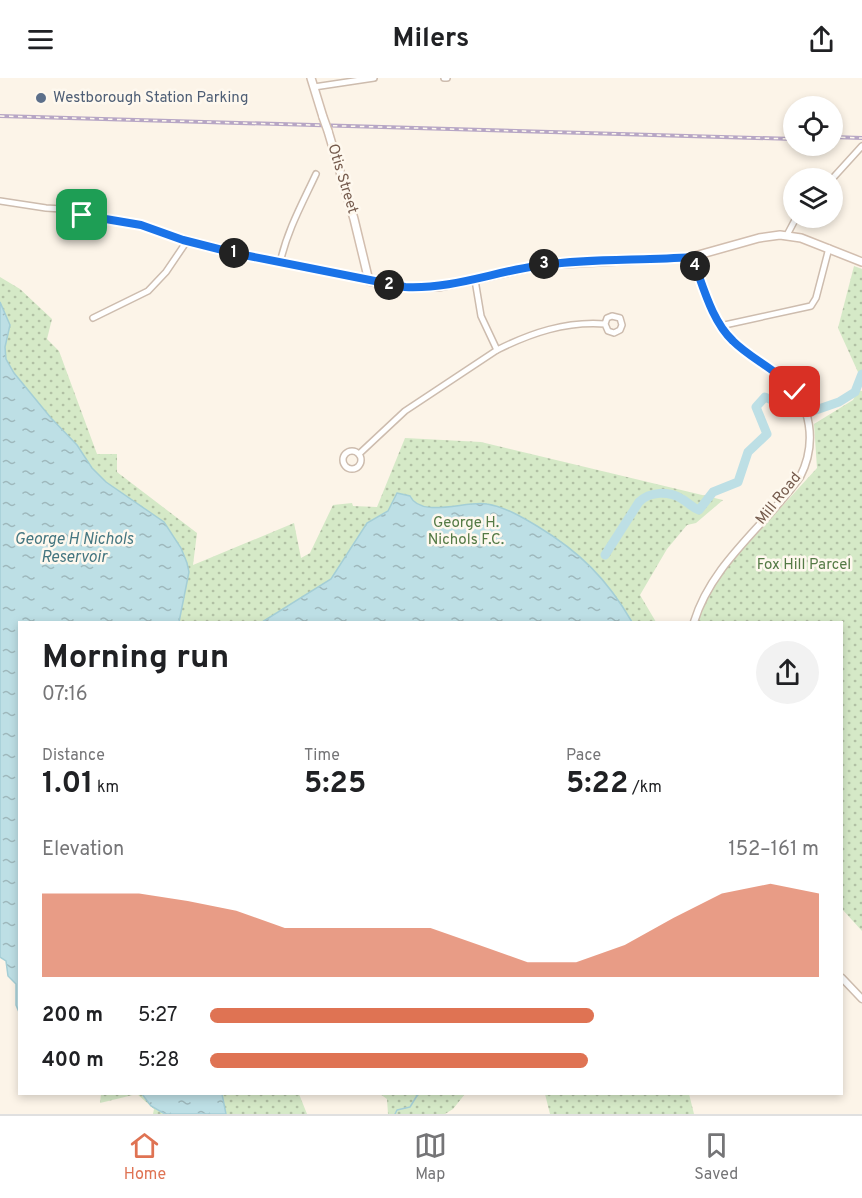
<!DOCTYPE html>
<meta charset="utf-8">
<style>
:root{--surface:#fff;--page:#f2f2f2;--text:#202124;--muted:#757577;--line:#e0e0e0;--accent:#df7353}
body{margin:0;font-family:Overpass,sans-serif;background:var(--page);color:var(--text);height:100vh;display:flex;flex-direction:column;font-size:22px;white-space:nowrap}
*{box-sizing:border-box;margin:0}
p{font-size:20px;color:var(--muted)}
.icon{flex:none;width:33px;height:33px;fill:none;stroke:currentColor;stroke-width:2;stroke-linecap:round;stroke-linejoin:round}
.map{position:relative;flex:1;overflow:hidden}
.panel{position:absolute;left:18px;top:543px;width:825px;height:474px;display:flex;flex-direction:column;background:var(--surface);border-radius:0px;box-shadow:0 3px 9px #0003}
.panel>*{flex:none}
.tools{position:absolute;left:783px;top:18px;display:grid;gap:12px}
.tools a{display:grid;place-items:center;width:60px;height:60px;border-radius:50%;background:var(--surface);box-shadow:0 3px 9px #0003;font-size:30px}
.pin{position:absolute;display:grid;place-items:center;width:51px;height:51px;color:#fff;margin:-26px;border-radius:12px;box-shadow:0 3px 9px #0006}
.km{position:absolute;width:30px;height:30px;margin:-15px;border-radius:50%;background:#222;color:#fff;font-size:16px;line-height:30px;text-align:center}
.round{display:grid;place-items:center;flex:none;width:63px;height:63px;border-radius:32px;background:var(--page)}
.summary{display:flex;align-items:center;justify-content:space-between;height:102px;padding:0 24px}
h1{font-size:33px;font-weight:700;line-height:45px}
.figures{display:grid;grid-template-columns:repeat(3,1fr);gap:9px;height:102px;padding:6px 24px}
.figures div{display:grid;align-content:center}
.figures b{font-size:30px;font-weight:700}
.figures small{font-size:16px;font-weight:400}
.figures p{font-size:16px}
.chart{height:168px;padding:12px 24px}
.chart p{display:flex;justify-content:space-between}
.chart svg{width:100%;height:108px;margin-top:6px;fill:var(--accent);opacity:.7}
ul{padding:0 24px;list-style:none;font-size:20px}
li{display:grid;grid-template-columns:96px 72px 1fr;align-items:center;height:45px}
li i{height:15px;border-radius:8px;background:var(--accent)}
header{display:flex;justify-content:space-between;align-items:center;height:78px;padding:0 24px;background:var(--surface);font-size:27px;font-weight:700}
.tab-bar{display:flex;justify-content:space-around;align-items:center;height:84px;border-top:2px solid var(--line);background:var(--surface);font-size:16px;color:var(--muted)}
.tab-bar a{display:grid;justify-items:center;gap:3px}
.tab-bar .on{color:var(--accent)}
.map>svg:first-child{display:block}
.green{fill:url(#green-dots)}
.water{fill:url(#water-ripples);stroke:#a4ced6;stroke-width:1.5}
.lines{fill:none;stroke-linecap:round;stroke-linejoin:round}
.stream{stroke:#a4ced6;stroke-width:1.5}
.river{stroke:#bddfe5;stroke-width:9}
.minor-casing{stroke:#cdbcae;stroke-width:8}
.tertiary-casing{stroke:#cdbcae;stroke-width:9}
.secondary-casing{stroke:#d2beaf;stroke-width:10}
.minor{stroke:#fff;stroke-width:5}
.tertiary{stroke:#fff;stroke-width:6}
.secondary{stroke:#fff;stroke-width:7}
.rail-casing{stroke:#b7a6c5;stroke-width:4}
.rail{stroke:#fef8ee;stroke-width:1.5;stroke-dasharray:4.5;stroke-linecap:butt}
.secondary-bridge-casing{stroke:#d2beaf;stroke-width:10;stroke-linecap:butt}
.secondary-bridge{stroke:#fff;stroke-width:7}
.route-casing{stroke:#fff;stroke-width:12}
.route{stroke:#1a73e8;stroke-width:8}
.service-dot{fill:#5c6f8a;stroke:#fef8ee;stroke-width:2}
.labels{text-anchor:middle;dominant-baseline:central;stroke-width:5;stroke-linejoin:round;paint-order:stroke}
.service-label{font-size:15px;fill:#4e5e75;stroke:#fef8ee;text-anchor:start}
.street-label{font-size:15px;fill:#755b4d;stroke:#fef8ee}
.park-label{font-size:15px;fill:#547a45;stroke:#fef8ee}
.water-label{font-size:16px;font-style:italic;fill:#447680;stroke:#fef8ee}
</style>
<header><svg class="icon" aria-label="menu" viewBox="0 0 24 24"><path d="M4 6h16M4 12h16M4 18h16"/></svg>Milers<svg class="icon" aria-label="share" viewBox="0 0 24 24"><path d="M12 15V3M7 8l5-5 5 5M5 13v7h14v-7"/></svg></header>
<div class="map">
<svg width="862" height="1036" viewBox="0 0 862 1036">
<defs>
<pattern id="green-dots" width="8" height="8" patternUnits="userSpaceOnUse" patternTransform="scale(1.5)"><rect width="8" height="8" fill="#d5e9c7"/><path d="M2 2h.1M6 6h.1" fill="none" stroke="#b1c0a4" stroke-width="1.8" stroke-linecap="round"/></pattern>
<pattern id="water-ripples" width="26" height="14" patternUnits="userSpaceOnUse" patternTransform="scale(1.5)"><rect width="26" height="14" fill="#bddfe5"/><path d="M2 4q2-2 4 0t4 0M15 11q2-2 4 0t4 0" fill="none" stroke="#9eb8bc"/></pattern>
</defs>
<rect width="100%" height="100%" fill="#fcf4e8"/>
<!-- green -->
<g class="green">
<path d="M854,188L862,191V303L838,250Z"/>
<path d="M0,199L20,211L52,241L47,261L59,273L97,376H117V394L197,455L193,487L294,445L301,480L310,475L333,427L352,425L353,428L377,429L405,360L481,364L723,422L696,445L687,447L667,471L640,517L656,544H20L19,934L16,927V906L8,898L6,883L0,879Z"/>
<path d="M858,312L862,313V853L842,831V544H698L706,523L722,494L817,390L814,346L853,322Z"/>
<path d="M101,1016H299L307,1036H153L154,1031L137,1016L100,1025Z"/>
<path d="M380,1016H465L453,1031L445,1036H388L387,1021Z"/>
<path d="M545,1016H689L694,1036H550Z"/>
</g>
<!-- water -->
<g class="water">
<path d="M0,224L10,247L5,269L6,281L14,295L51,340L77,367L92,390L106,404L164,444L181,470L187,485L189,494L179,544H20L19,934L16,927V906L8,898L6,883L0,879Z"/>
<path d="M397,415L410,418C421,441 467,422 487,426C505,429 522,439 537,448C580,474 607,501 632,544H262L331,501L367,445L388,433Z"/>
<path d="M142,1016H222L226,1036H165L151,1028Z"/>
</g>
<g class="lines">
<!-- stream -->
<path class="stream" d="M395,1036L397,1032L410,1029L418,1016"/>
<!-- river -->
<path class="river" d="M605,477L639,424C650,413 669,413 682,421C689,425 691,429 699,432L713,414L738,404L748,374L767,356L756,329L765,319L789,330L813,333L839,324L855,314L862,296"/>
<defs>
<g id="minor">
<path d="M444,0H447"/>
<path d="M314,9L374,0"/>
<path d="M832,101L862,68"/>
<path d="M0,123L46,130L62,131L99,140L116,141L234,175L369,203"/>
<path d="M787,157L796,140"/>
<path d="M280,185C287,153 302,126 316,96"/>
<path d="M475,202L481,238L497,272C531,255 566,243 605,246L607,240L612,238L620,240L622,247L620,252L614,255L608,253L605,246"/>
<path d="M93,240L148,213L166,194L187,163"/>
<path d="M720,248L811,228L816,220L829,170"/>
<circle cx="352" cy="382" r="9"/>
<path d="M359,376L405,333L497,272"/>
</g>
<g id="tertiary">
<path d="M691,179C701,204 709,234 726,255C741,275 765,285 784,301C812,326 817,366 800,399C765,448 712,485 694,544"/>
<path d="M842,900L862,921"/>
</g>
<g id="secondary">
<path d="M311,0L323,39"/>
<path d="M328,53L354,141L369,203L398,209H438L542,187L691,179L759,160L780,157L801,160L862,184"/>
</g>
</defs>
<!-- minor casing -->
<use href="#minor" class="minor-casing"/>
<!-- tertiary casing -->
<use href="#tertiary" class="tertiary-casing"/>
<!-- secondary casing -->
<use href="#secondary" class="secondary-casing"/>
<!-- minor -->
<use href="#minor" class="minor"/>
<!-- tertiary -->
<use href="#tertiary" class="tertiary"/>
<!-- secondary -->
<use href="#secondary" class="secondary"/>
<defs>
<g id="rail">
<path d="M0,38L794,61"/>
<path d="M832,59L862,60"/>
</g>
</defs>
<!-- rail casing -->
<use href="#rail" class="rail-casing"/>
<!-- rail -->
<use href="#rail" class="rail"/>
<defs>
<path id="secondary-bridge" d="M323,39L328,53"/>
</defs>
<!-- secondary-bridge casing -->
<use href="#secondary-bridge" class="secondary-bridge-casing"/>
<!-- secondary-bridge -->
<use href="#secondary-bridge" class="secondary-bridge"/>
</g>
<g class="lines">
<defs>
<path id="route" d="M82,137L141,147L183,162L234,175L405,209C452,211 490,195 536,188C587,180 640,183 692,179C703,207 711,242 733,263C752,282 779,292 795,314"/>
</defs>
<!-- route casing -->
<use href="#route" class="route-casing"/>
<!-- route -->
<use href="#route" class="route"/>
</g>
<!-- markers -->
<circle class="service-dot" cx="41" cy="20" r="6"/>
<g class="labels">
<!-- service labels -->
<g class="service-label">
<text x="53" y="20">Westborough Station Parking</text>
</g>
<!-- street labels -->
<g class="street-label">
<text transform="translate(342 101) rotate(73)">Otis Street</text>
<text transform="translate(779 421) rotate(-51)">Mill Road</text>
</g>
<!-- park labels -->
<g class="park-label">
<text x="466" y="445">George H.<tspan x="466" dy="17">Nichols F.C.</tspan></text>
<text x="804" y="487">Fox Hill Parcel</text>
</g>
<!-- water labels -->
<g class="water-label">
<text x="74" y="462">George H Nichols<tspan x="74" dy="18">Reservoir</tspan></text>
</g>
</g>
</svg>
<div class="tools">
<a><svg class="icon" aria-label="locate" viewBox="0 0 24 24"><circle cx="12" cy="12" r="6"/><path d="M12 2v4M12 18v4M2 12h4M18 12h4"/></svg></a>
<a><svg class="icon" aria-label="layers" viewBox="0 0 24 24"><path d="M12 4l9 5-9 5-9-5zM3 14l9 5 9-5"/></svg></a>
</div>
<div class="pin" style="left:82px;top:137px;background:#1e9e55"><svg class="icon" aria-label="arrive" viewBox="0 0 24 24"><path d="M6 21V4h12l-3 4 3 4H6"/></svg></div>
<div class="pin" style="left:795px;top:314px;background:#d93025"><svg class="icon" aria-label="check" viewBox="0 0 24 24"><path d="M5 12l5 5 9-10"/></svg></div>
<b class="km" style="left:234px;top:175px">1</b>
<b class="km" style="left:389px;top:207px">2</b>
<b class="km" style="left:544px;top:186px">3</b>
<b class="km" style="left:695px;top:188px">4</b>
<section class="panel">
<div class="summary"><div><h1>Morning run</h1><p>07:16</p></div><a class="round"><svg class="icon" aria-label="share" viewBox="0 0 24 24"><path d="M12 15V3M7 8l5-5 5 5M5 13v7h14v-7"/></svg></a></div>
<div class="figures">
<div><p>Distance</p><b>1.01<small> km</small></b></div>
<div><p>Time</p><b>5:25</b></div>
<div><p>Pace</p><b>5:22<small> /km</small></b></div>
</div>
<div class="chart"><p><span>Elevation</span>152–161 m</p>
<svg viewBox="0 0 160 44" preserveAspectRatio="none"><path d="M0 44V10L10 10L20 10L30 13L40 17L50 24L60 24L70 24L80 24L90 31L100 38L110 38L120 31L130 20L140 10L150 6L160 10V44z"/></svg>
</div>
<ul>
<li><b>200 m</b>5:27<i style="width:63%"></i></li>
<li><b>400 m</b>5:28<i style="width:62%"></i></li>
</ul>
</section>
</div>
<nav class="tab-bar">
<a class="on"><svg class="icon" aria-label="home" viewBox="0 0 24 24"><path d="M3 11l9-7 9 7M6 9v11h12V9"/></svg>Home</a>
<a><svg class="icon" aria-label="map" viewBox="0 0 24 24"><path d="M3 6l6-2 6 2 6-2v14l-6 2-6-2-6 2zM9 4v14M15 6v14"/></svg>Map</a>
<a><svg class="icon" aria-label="saved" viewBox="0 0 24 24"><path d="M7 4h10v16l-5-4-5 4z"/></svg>Saved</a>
</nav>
